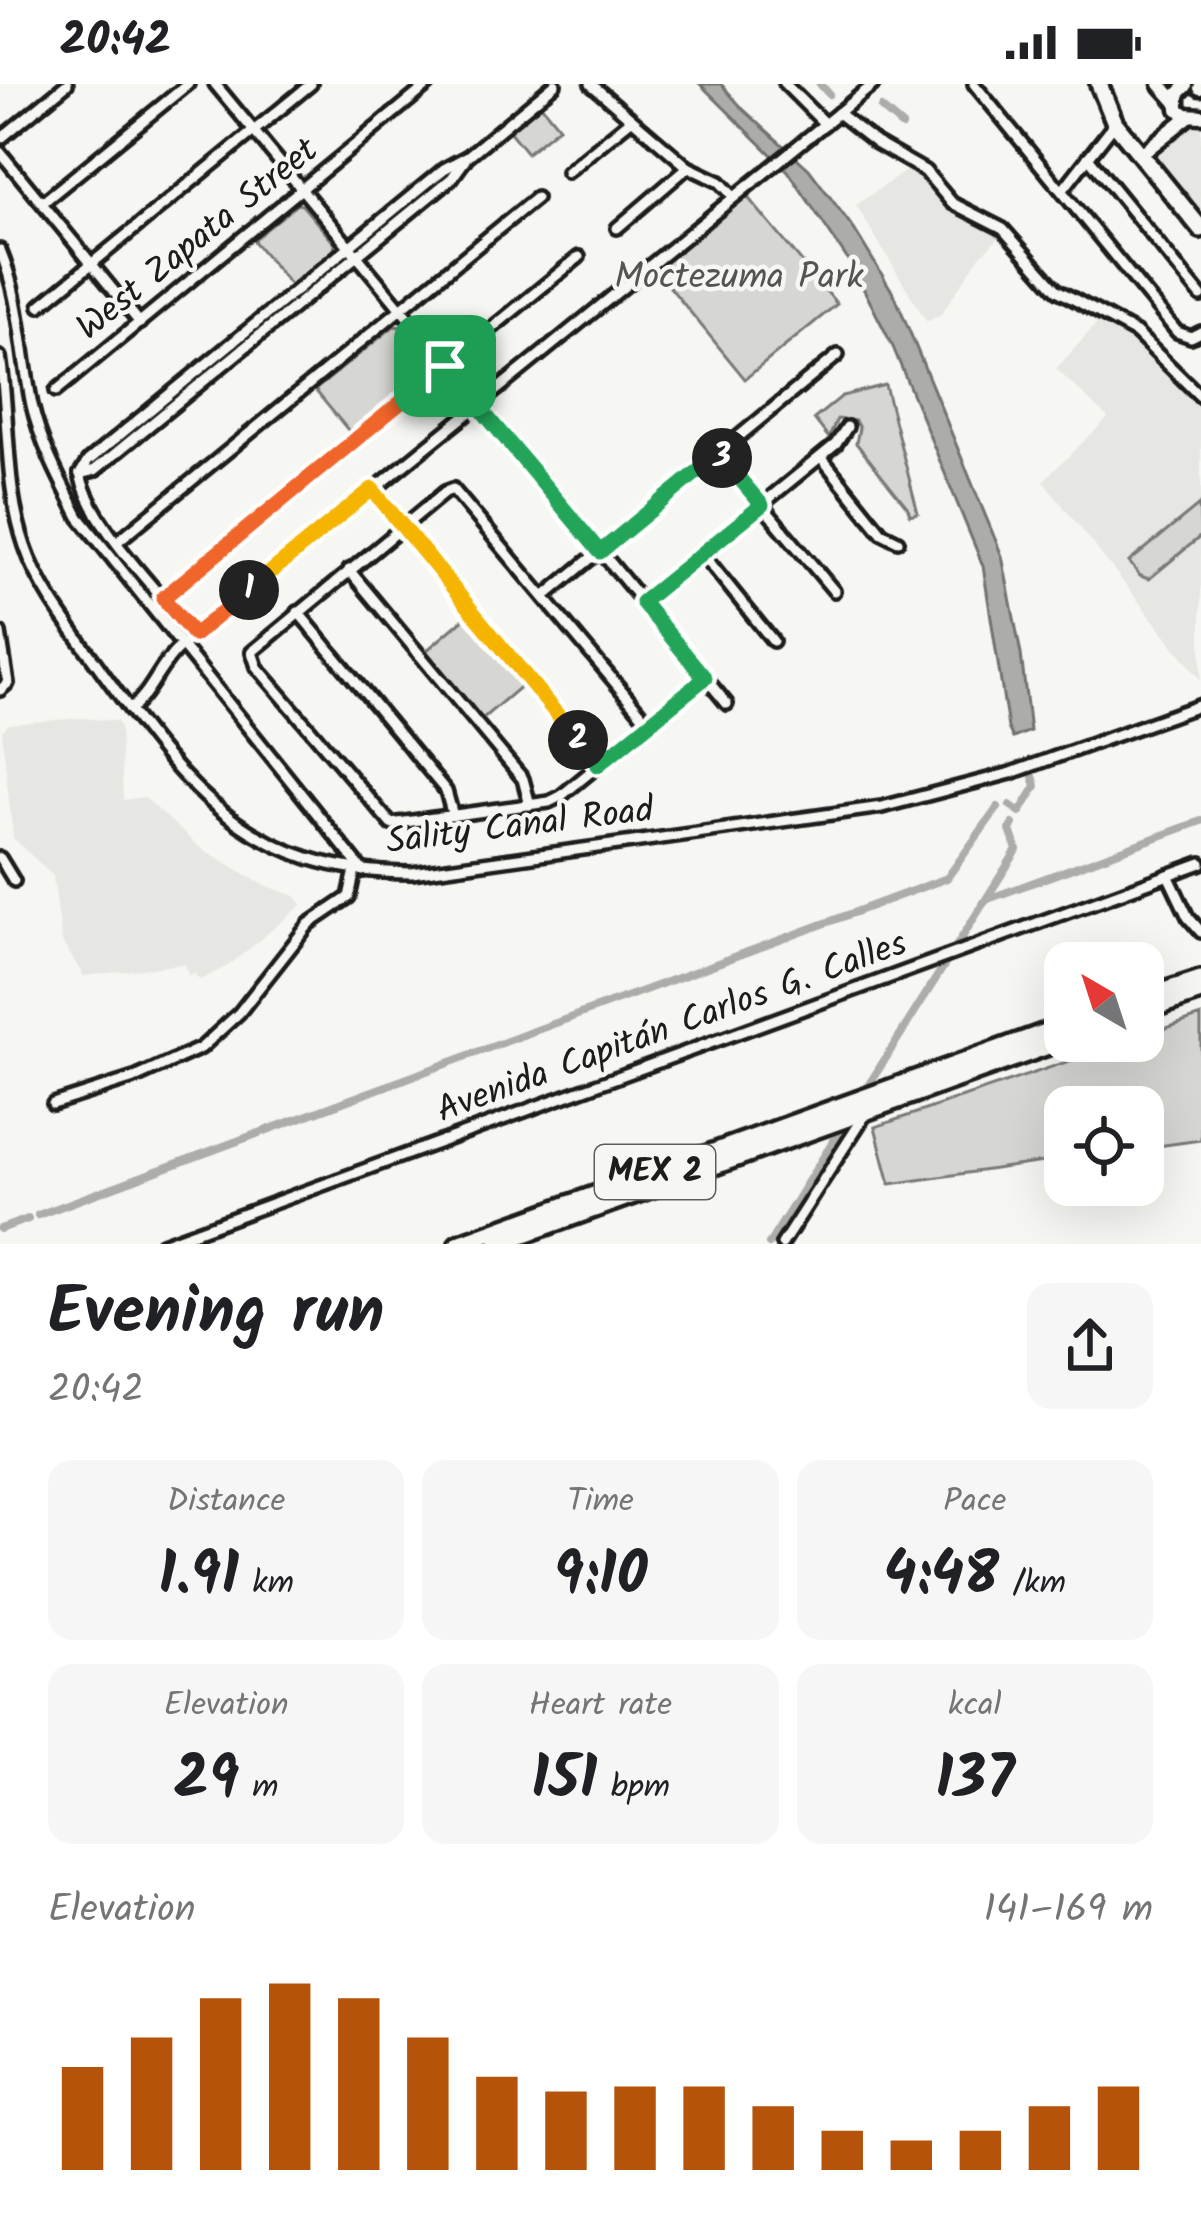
<!DOCTYPE html>
<meta charset="utf-8">
<style>
:root{--surface:#fff;--page:#f6f6f6;--text:#202124;--muted:#757577;--accent:#b45309}
body{margin:0;font-family:Kalam,sans-serif;background:var(--page);color:var(--text);height:100vh;display:flex;flex-direction:column;font-size:45px;white-space:nowrap}
*{box-sizing:border-box;margin:0}
p{font-size:39px;color:var(--muted)}
.icon{flex:none;width:66px;height:66px;fill:none;stroke:currentColor;stroke-width:2;stroke-linecap:round;stroke-linejoin:round}
.map{position:relative;height:1160px;overflow:hidden}
.drawer{display:flex;flex-direction:column;background:var(--surface);flex:1}
.drawer>*{flex:none}
.needle{width:78px;rotate:321deg}
.controls{position:absolute;left:1044px;top:858px;display:grid;gap:24px}
.controls a{display:grid;place-items:center;width:120px;height:120px;border-radius:24px;background:var(--surface);box-shadow:0 12px 48px #0002;font-size:60px}
.pin{position:absolute;display:grid;place-items:center;width:102px;height:102px;color:#fff;margin:-51px;border-radius:24px;box-shadow:0 6px 18px #0006}
.km{position:absolute;width:60px;height:60px;margin:-30px;border-radius:50%;background:#222;color:#fff;font-size:33px;line-height:60px;text-align:center}
.round{display:grid;place-items:center;flex:none;width:126px;height:126px;border-radius:24px;background:var(--page)}
.headline{display:flex;align-items:center;justify-content:space-between;height:204px;padding:0 48px}
h1{font-size:66px;font-weight:700;line-height:90px}
.metrics{display:grid;grid-template-columns:repeat(3,1fr);gap:18px;height:204px;padding:12px 48px}
.metrics div{display:grid;align-content:center;border-radius:24px;background:var(--page);text-align:center}
.metrics b{font-size:60px;font-weight:700}
.metrics small{font-size:33px;font-weight:400}
.metrics p{font-size:33px}
.chart{height:336px;padding:24px 48px}
.chart p{display:flex;justify-content:space-between}
.chart svg{width:100%;height:216px;margin-top:12px;stroke:var(--accent);stroke-width:6}
.status{display:flex;justify-content:space-between;align-items:center;height:84px;padding:0 60px;background:var(--surface);direction:ltr}
.status svg{height:33px;fill:currentColor}
.map>svg:first-child{display:block}
.built{fill:#e6e6e2}
.green{fill:#d6d6d2;stroke:#797977;stroke-width:3}
.water{fill:#acaca9;stroke:#727271;stroke-width:3}
.lines{fill:none;stroke-linecap:round;stroke-linejoin:round}
.canal{stroke:#acaca9;stroke-width:8}
.minor-casing{stroke:#1c1c1c;stroke-width:18}
.major-casing{stroke:#1c1c1c;stroke-width:21}
.highway-casing{stroke:#1c1c1c;stroke-width:24}
.minor{stroke:#f6f6f2;stroke-width:9}
.major{stroke:#f6f6f2;stroke-width:12}
.highway{stroke:#f6f6f2;stroke-width:15}
.split-1-casing{stroke:#fff;stroke-width:24}
.split-2-casing{stroke:#fff;stroke-width:24}
.split-3-casing{stroke:#fff;stroke-width:24}
.split-4-casing{stroke:#fff;stroke-width:24}
.split-1{stroke:#f0652b;stroke-width:15}
.split-2{stroke:#f5b400;stroke-width:15}
.split-3{stroke:#22a559;stroke-width:15}
.split-4{stroke:#22a559;stroke-width:15}
.labels{text-anchor:middle;dominant-baseline:central;stroke-width:9;stroke-linejoin:round;paint-order:stroke}
.shield{fill:#f6f6f2;stroke:#5d5d5c;stroke-width:3}
.shield-label{font-size:33px;font-weight:bold;fill:#1c1c1c}
.street-label{font-size:36px;fill:#1c1c1c;stroke:#f6f6f2}
.park-label{font-size:36px;fill:#545453;stroke:#f6f6f2}
</style>
<div class="status"><b>20:42</b><svg viewBox="0 0 49 12"><path d="M0 12V9h3v3zM5 12V6h3v6zM10 12V3h3v9zM15 12V0h3v12zM26 1h20v11H26zM47 4h2v5h-2z"/></svg></div>
<div class="map">
<svg width="1201" height="1160" viewBox="0 0 1201 1160">
<rect width="100%" height="100%" fill="#f6f6f2"/>
<filter id="ink" filterUnits="userSpaceOnUse"><feTurbulence type="fractalNoise" baseFrequency=".00833" numOctaves="2"/><feDisplacementMap in="SourceGraphic" scale="24" xChannelSelector="R" yChannelSelector="G"/><feConvolveMatrix kernelMatrix="1 2 1 2 8 2 1 2 1" color-interpolation-filters="sRGB"/></filter>
<g filter="url(#ink)">
<!-- built -->
<g class="built">
<path d="M1192,36H1201V136L1149,72Z"/>
<path d="M910,84L963,134L1002,151L981,171L941,230L927,238L856,121Z"/>
<path d="M1099,237L1120,245L1201,316V596L1043,397L1108,334L1056,285Z"/>
<path d="M81,634L117,637L120,643L123,716L144,713L199,763L262,800L295,812L302,821L228,882L200,896L194,889L189,892L183,880L84,892L62,858L53,792L13,754L2,647L9,640Z"/>
</g>
<!-- green -->
<g class="green">
<path d="M541,21L559,43L527,69L509,47Z"/>
<path d="M745,110L837,220L745,295L655,185Z"/>
<path d="M297,120L302,121L335,160L334,167L291,202L253,156Z"/>
<path d="M394,242L402,243L432,281L431,287L352,351L315,306Z"/>
<path d="M885,301L918,429L910,431L908,424L856,359L859,344L855,337L837,335L829,354L814,335L842,312Z"/>
<path d="M1199,421L1201,452L1149,495L1140,492L1129,478Z"/>
<path d="M466,533L522,601L482,635L426,567Z"/>
<path d="M1201,932V1056L1143,1064V1023H1065V1075L890,1100L875,1043L1128,957H1143V952Z"/>
</g>
<!-- water -->
<path class="water" d="M700,0H721L743,25L809,85L854,145L895,212L1002,472L1021,570L1030,647L1013,654L1008,644L983,482L893,263L852,182L788,87Z"/>
<g class="lines">
<!-- canal -->
<g class="canal">
<path d="M820,0L829,10"/>
<path d="M881,24L902,42"/>
<path d="M1010,721L1020,728L1036,702L1032,689"/>
<path d="M988,815L1201,737"/>
<path d="M863,1010L1017,766L1010,746L1013,740"/>
<path d="M38,1131L947,794L998,723"/>
<path d="M0,1145L28,1135"/>
<path d="M769,1160L845,1038"/>
</g>
<defs>
<g id="minor">
<path d="M215,0L727,620"/>
<path d="M591,0L688,83L720,98L733,112"/>
<path d="M785,0L825,40"/>
<path d="M974,0L1177,248L1191,253L1201,248"/>
<path d="M838,29L876,59L925,87L952,119L1003,145L1057,206L1136,249L1201,313"/>
<path d="M0,55L67,0"/>
<path d="M0,68L140,239"/>
<path d="M1088,73L1201,212"/>
<path d="M567,88L631,36"/>
<path d="M1062,107L1115,39"/>
<path d="M42,119L188,0"/>
<path d="M617,144L688,83"/>
<path d="M0,166C21,216 21,269 32,321C41,361 61,398 79,433L363,787"/>
<path d="M40,222L311,0"/>
<path d="M0,273C10,336 4,401 25,462C40,507 73,547 101,586C188,707 250,788 412,789L882,723L1011,689L1201,621"/>
<path d="M56,307L429,0"/>
<path d="M719,370L834,507"/>
<path d="M821,373L882,449L898,457"/>
<path d="M80,390L88,377L444,85L468,72L555,0"/>
<path d="M80,390L95,386L452,94L465,76"/>
<path d="M80,390C92,443 159,508 194,551"/>
<path d="M372,405L598,681"/>
<path d="M118,457L536,114"/>
<path d="M702,469L773,557"/>
<path d="M349,486L523,695L530,721"/>
<path d="M545,512L838,271"/>
<path d="M163,513L579,173"/>
<path d="M642,518L836,360L847,343"/>
<path d="M298,528L446,707L453,732"/>
<path d="M0,549L8,599L0,606"/>
<path d="M130,626C152,608 159,581 181,562L874,0"/>
<path d="M649,639L453,405L445,408L252,568L257,583L391,740L549,718L561,712L705,594"/>
<path d="M0,774L14,797"/>
<path d="M1168,791L1188,833L1201,848"/>
<path d="M53,1020L137,993L201,964L239,929L309,840L349,813L355,786"/>
<path d="M162,1160L1201,779"/>
<path d="M782,1160L867,1028"/>
</g>
<g id="major">
<path d="M1160,0L1176,18"/>
<path d="M1186,2L1178,10V25L1186,31L1201,32"/>
<path d="M1200,4H1201"/>
<path d="M1140,71L1189,32"/>
</g>
<g id="highway">
<path d="M1099,0L1115,39L1201,145"/>
<path d="M1143,914L1201,895"/>
<path d="M1143,928L1201,908"/>
<path d="M458,1160L1065,941"/>
<path d="M497,1160L1065,956"/>
</g>
</defs>
<!-- minor casing -->
<use href="#minor" class="minor-casing"/>
<!-- major casing -->
<use href="#major" class="major-casing"/>
<!-- highway casing -->
<use href="#highway" class="highway-casing"/>
<!-- minor -->
<use href="#minor" class="minor"/>
<!-- major -->
<use href="#major" class="major"/>
<!-- highway -->
<use href="#highway" class="highway"/>
</g>
</g>
<g class="lines" filter="url(#ink)">
<defs>
<path id="split-1" d="M249,506L194,551L163,514L445,282"/>
<path id="split-2" d="M249,506L372,405L578,656"/>
<path id="split-3" d="M578,656L598,681L705,594L642,518L762,421L722,374"/>
<path id="split-4" d="M445,282L600,468L719,370L722,374"/>
</defs>
<!-- split-1 casing -->
<use href="#split-1" class="split-1-casing"/>
<!-- split-2 casing -->
<use href="#split-2" class="split-2-casing"/>
<!-- split-3 casing -->
<use href="#split-3" class="split-3-casing"/>
<!-- split-4 casing -->
<use href="#split-4" class="split-4-casing"/>
<!-- split-1 -->
<use href="#split-1" class="split-1"/>
<!-- split-2 -->
<use href="#split-2" class="split-2"/>
<!-- split-3 -->
<use href="#split-3" class="split-3"/>
<!-- split-4 -->
<use href="#split-4" class="split-4"/>
</g>
<g class="labels">
<!-- shield labels -->
<rect class="shield" x="595" y="1061" width="120" height="54" rx="9"/>
<g class="shield-label">
<text x="655" y="1088">MEX 2</text>
</g>
<!-- street labels -->
<g class="street-label">
<text transform="translate(198 156) rotate(-39)">West Zapata Street</text>
<text transform="translate(520 743) rotate(-7)">Sality Canal Road</text>
<text transform="translate(672 944) rotate(-20)">Avenida Capitán Carlos G. Calles</text>
</g>
<!-- park labels -->
<g class="park-label">
<text x="739" y="194">Moctezuma Park</text>
</g>
</g>
</svg>
<div class="controls">
<a><svg class="needle" viewBox="-14 -14 28 28"><path d="M0-13l5 13h-10z" fill="#e53935"/><path d="M0 13l5-13h-10z" fill="#757577"/></svg></a>
<a><svg class="icon" aria-label="locate" viewBox="0 0 24 24"><circle cx="12" cy="12" r="6"/><path d="M12 2v4M12 18v4M2 12h4M18 12h4"/></svg></a>
</div>
<div class="pin" style="left:445px;top:282px;background:#1e9e55"><svg class="icon" aria-label="arrive" viewBox="0 0 24 24"><path d="M6 21V4h12l-3 4 3 4H6"/></svg></div>
<b class="km" style="left:249px;top:506px">1</b>
<b class="km" style="left:578px;top:656px">2</b>
<b class="km" style="left:722px;top:374px">3</b>
</div>
<section class="drawer">
<div class="headline"><div><h1>Evening run</h1><p>20:42</p></div><a class="round"><svg class="icon" aria-label="share" viewBox="0 0 24 24"><path d="M12 15V3M7 8l5-5 5 5M5 13v7h14v-7"/></svg></a></div>
<div class="metrics">
<div><p>Distance</p><b>1.91<small> km</small></b></div>
<div><p>Time</p><b>9:10</b></div>
<div><p>Pace</p><b>4:48<small> /km</small></b></div>
</div>
<div class="metrics">
<div><p>Elevation</p><b>29<small> m</small></b></div>
<div><p>Heart rate</p><b>151<small> bpm</small></b></div>
<div><p>kcal</p><b>137</b></div>
</div>
<div class="chart"><p><span>Elevation</span>141–169 m</p>
<svg viewBox="0 0 160 44" preserveAspectRatio="none"><path d="M5 44V23M15 44V17M25 44V9M35 44V6M45 44V9M55 44V17M65 44V25M75 44V28M85 44V27M95 44V27M105 44V31M115 44V36M125 44V38M135 44V36M145 44V31M155 44V27"/></svg>
</div>
</section>
